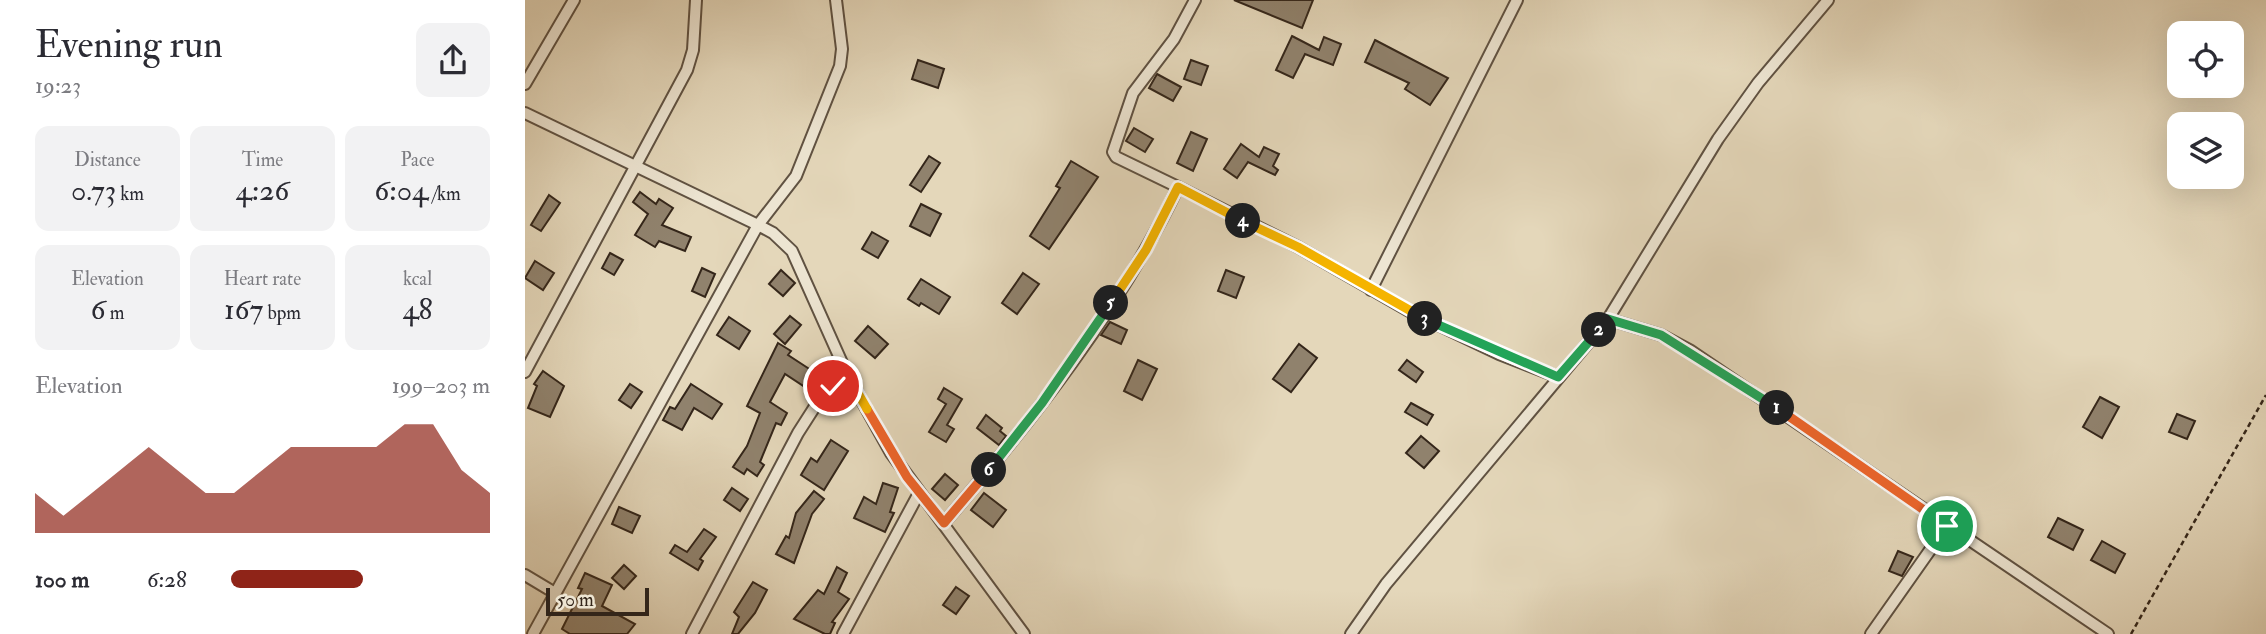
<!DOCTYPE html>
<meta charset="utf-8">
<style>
:root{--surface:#fff;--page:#f2f2f3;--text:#2b2b33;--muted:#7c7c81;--accent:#8f2418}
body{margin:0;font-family:"IM FELL Double Pica",serif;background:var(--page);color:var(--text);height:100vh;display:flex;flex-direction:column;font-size:26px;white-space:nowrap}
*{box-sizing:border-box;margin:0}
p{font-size:23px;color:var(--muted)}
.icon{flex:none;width:38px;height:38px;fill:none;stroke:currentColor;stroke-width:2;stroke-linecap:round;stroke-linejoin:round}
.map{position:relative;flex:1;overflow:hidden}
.drawer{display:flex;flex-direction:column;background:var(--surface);width:525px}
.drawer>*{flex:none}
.controls{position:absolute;left:1642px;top:21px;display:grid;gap:14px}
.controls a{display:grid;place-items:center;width:77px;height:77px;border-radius:14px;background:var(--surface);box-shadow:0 7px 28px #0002;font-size:35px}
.scale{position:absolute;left:21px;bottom:18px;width:103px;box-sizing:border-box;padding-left:7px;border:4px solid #34261a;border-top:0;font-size:19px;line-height:24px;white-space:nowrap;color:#34261a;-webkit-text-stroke:5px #ede5d2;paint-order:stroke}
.pin{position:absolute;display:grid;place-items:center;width:60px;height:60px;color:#fff;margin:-30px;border:4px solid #fff;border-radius:50%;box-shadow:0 2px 7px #0007}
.km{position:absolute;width:35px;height:35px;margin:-18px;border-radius:50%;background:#222;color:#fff;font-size:19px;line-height:35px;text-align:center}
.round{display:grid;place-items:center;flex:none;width:74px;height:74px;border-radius:14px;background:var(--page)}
.head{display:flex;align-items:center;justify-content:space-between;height:119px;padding:0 35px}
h1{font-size:38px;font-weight:600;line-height:52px}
.figures{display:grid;grid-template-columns:repeat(3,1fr);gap:10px;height:119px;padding:7px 35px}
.figures div{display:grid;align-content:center;border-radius:14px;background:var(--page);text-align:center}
.figures b{font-size:30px;font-weight:600}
.figures small{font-size:19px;font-weight:400}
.figures p{font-size:19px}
.chart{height:196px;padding:14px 35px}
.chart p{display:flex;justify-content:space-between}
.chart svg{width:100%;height:126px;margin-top:7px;fill:var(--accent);opacity:.7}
ul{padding:0 35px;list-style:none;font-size:23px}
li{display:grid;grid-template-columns:112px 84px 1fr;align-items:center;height:52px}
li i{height:18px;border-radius:9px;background:var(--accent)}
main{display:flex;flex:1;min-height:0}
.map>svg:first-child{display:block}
.building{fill:#90826d;stroke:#34261a;stroke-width:2}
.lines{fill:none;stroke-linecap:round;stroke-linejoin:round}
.minor-casing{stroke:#605242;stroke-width:14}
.path{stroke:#34261a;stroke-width:2.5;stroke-dasharray:5 3.5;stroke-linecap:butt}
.minor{stroke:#ede5d2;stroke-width:10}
.split-1-casing{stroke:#fff;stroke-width:14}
.split-2-casing{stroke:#fff;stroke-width:14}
.split-3-casing{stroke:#fff;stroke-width:14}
.split-4-casing{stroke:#fff;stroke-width:14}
.split-5-casing{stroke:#fff;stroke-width:14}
.split-6-casing{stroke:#fff;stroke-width:14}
.split-7-casing{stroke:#fff;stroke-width:14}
.split-8-casing{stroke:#fff;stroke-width:14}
.split-1{stroke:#f0652b;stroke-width:9}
.split-2{stroke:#22a559;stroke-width:9}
.split-3{stroke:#22a559;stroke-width:9}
.split-4{stroke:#f5b400;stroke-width:9}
.split-5{stroke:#f5b400;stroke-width:9}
.split-6{stroke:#22a559;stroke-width:9}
.split-7{stroke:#f0652b;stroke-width:9}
.split-8{stroke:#f5b400;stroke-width:9}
</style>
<main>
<section class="drawer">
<div class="head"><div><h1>Evening run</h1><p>19:23</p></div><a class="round"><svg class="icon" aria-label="share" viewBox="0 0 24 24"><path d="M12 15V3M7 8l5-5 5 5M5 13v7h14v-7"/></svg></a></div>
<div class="figures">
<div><p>Distance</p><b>0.73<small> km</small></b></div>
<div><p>Time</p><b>4:26</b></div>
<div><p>Pace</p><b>6:04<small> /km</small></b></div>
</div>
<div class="figures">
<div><p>Elevation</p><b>6<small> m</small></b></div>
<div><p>Heart rate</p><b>167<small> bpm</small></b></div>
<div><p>kcal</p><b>48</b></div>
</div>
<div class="chart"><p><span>Elevation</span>199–203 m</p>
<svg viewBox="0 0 160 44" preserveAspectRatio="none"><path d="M0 44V30L10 38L20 30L30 22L40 14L50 22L60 30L70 30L80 22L90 14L100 14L110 14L120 14L130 6L140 6L150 22L160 30V44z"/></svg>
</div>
<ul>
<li><b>100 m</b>6:28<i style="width:51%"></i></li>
</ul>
</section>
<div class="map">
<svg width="1741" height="634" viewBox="0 0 1741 634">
<rect width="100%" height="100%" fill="#e4d7ba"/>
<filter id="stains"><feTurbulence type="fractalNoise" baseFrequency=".00286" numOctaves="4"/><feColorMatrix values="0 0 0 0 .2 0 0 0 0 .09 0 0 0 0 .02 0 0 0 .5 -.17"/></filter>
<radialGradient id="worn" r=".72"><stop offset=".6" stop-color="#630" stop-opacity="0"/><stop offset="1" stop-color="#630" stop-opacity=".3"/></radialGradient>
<!-- building -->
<g class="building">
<path d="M709,0H788L777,28Z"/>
<path d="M767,36L794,50L799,37L816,44L808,65L780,54L768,78L751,70Z"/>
<path d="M850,40L923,78L905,105L880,89L884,83L840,62Z"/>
<path d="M393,60L419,69L413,88L387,79Z"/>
<path d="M666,60L683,66L676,85L659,79Z"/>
<path d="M632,74L656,87L648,101L624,88Z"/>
<path d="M609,128L628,139L620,152L601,141Z"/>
<path d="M666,132L682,139L668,171L652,163Z"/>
<path d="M716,144L734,157L739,147L754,154L748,166L753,170L750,175L723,162L712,178L699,169Z"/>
<path d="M404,156L415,163L396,192L385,185Z"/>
<path d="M546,161L573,177L524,249L505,236L535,188L531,186Z"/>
<path d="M115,192L131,204L134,199L148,208L137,225L166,237L160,251L134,241L130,247L110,235L123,214L108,202Z"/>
<path d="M24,195L35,203L16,231L6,225Z"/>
<path d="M396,204L416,214L405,236L385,226Z"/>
<path d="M347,232L363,241L353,258L337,249Z"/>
<path d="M85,253L98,260L89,275L77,268Z"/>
<path d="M10,261L29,273L18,290L0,278Z"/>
<path d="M177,268L190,274L180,297L167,291Z"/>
<path d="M256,270L270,283L258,296L244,284Z"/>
<path d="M701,270L719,277L711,298L693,291Z"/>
<path d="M498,273L514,284L492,314L477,303Z"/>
<path d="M396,279L425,297L414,314L396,303L394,306L383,299Z"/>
<path d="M265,316L276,325L260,344L249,334Z"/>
<path d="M204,317L225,331L214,349L192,335Z"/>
<path d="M585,322L602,330L596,344L576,335Z"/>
<path d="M343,326L363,344L350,358L330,341Z"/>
<path d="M253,343L266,351L263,355L292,374L283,389L260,374L245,402L262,413L256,425L251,423L235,462L239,465L232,476L222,469L219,474L208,467L222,446L235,413L222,406Z"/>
<path d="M774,344L792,358L766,392L748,379Z"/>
<path d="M613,360L632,369L617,400L599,391Z"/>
<path d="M882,360L898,372L891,382L874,370Z"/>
<path d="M18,371L39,386L25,417L3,408L12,386L9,384Z"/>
<path d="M105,384L117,392L106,408L94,400Z"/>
<path d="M166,384L197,404L187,419L169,408L157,430L138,420L145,407L150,409Z"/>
<path d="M419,388L437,399L422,425L429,429L421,442L404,432L421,404L413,399Z"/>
<path d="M1575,397L1594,407L1577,438L1558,427Z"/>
<path d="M886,403L908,415L902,425L880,412Z"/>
<path d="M1652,414L1670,421L1662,439L1644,432Z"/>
<path d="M461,415L477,428L475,431L481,436L474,445L452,428Z"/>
<path d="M896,436L914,451L899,468L881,453Z"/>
<path d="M306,440L323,451L299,490L276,475L286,458L292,462Z"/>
<path d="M420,474L433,485L420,500L407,489Z"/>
<path d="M358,483L373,488L365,512L369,513L360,532L329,518L339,497L351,504Z"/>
<path d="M207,488L223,499L215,511L199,500Z"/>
<path d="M289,491L299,499L287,514L269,563L251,554L261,536L264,538L271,513Z"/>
<path d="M459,493L481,510L468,527L446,510Z"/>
<path d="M94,507L115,516L107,533L87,524Z"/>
<path d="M1533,518L1558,530L1548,550L1523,537Z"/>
<path d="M179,529L191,537L175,559L178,561L173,570L145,553L150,545L162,552Z"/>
<path d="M1577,541L1600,554L1590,573L1566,560Z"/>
<path d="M1373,551L1388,557L1377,576L1364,571Z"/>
<path d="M99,565L111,576L99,589L87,578Z"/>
<path d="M312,567L322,573L313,592L324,599L307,622L310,623L305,634H300L269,619L293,590L299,594Z"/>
<path d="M60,573L87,585L77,606L110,624L102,634H45L37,629L57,589L53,588Z"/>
<path d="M228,582L242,590L230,613L213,634H207L214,617L209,612Z"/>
<path d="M431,587L444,596L431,614L418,605Z"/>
</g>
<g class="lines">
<defs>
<g id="minor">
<path d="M0,84L49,0"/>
<path d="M0,113L233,225L248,233L267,251L322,374L366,453L499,634"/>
<path d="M653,187L591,157L588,152L608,93L649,39L670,0"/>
<path d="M846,290L992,0"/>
<path d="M1083,319L1136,335L1166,351L1583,634"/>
<path d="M0,372L162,70L168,50L171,0"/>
<path d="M419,523C506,422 596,308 653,187L773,247L884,311L974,354L1033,377"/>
<path d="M0,575L30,593"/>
<path d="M8,634L233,225L271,176L315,66L317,49L311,0"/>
<path d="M167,634L273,433L289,408L322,374"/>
<path d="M318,634L394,493"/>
<path d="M826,634L861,584L1083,319L1193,139L1233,83L1303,0"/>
<path d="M1346,634L1422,526"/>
</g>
</defs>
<!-- minor casing -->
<use href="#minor" class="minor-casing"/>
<!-- path -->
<path class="path" d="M1606,634L1741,395"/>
<!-- minor -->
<use href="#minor" class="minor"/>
</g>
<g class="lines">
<defs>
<path id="split-1" d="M1252,408L1422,526"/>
<path id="split-2" d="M1074,330L1083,319L1136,335L1252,408"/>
<path id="split-3" d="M900,319L1033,377L1074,330"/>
<path id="split-4" d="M718,221L773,247L900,319"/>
<path id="split-5" d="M586,303L621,250L653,187L718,221"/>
<path id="split-6" d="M464,470L517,403L586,303"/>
<path id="split-7" d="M342,409L382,477L419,523L464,470"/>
<path id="split-8" d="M308,386L322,374L342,409"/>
</defs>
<!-- split-1 casing -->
<use href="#split-1" class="split-1-casing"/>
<!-- split-2 casing -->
<use href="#split-2" class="split-2-casing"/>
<!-- split-3 casing -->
<use href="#split-3" class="split-3-casing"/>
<!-- split-4 casing -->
<use href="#split-4" class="split-4-casing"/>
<!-- split-5 casing -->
<use href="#split-5" class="split-5-casing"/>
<!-- split-6 casing -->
<use href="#split-6" class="split-6-casing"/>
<!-- split-7 casing -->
<use href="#split-7" class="split-7-casing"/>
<!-- split-8 casing -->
<use href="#split-8" class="split-8-casing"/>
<!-- split-1 -->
<use href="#split-1" class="split-1"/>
<!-- split-2 -->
<use href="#split-2" class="split-2"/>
<!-- split-3 -->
<use href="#split-3" class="split-3"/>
<!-- split-4 -->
<use href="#split-4" class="split-4"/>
<!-- split-5 -->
<use href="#split-5" class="split-5"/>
<!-- split-6 -->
<use href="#split-6" class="split-6"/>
<!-- split-7 -->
<use href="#split-7" class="split-7"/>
<!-- split-8 -->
<use href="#split-8" class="split-8"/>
</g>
<rect width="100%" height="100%" filter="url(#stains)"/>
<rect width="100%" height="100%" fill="url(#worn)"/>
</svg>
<div class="controls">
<a><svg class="icon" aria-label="locate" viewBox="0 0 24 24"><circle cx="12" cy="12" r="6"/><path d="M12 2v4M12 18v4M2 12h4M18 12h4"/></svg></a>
<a><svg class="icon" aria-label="layers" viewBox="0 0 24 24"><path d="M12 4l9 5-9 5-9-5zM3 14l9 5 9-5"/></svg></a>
</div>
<div class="scale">50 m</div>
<div class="pin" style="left:1422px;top:526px;background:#1e9e55"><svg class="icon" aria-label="arrive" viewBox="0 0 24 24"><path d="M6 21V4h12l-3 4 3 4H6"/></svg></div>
<div class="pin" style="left:308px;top:386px;background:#d93025"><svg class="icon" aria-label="check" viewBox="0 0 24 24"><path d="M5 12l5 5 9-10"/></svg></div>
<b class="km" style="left:1252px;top:408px">1</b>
<b class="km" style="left:1074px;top:330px">2</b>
<b class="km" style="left:900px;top:319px">3</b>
<b class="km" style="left:718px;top:221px">4</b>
<b class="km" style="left:586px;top:303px">5</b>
<b class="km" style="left:464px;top:470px">6</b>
</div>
</main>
